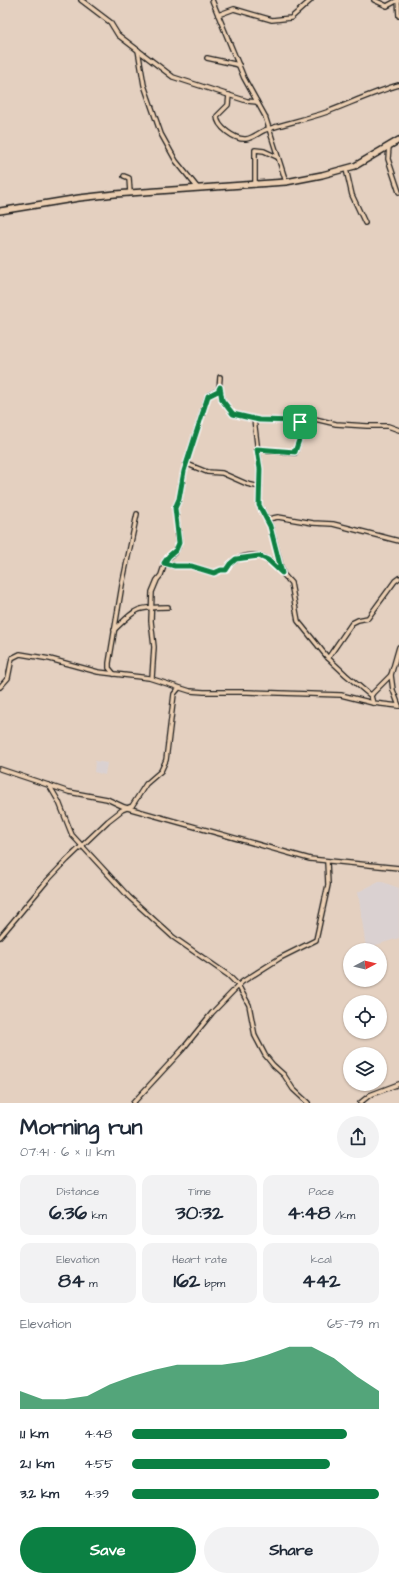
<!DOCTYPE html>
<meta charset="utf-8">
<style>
:root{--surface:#fff;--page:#f2f2f3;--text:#1f2937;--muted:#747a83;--accent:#0b8043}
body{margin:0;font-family:"Architects Daughter",sans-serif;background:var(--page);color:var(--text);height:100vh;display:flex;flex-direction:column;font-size:15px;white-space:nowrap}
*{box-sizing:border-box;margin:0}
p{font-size:13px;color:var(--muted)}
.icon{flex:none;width:22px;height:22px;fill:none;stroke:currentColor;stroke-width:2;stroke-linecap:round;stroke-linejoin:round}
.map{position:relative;height:1103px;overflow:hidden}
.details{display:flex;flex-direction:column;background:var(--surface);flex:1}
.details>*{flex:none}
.needle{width:26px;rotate:83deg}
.controls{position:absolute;left:343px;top:943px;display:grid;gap:8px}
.controls a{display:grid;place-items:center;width:44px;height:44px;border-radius:50%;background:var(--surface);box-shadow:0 1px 3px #0004;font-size:20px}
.pin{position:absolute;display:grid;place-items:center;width:34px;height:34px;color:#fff;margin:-17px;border-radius:8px;box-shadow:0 2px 6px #0006}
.round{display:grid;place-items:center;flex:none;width:42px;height:42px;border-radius:21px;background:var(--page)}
.overview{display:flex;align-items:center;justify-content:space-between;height:68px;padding:0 20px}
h1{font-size:22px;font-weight:700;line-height:30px}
.stats{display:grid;grid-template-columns:repeat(3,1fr);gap:6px;height:68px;padding:4px 20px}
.stats div{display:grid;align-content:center;border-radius:10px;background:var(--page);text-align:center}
.stats b{font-size:20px;font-weight:700}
.stats small{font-size:11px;font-weight:400}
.stats p{font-size:11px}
.chart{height:112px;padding:8px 20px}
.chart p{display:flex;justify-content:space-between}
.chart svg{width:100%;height:72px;margin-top:4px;fill:var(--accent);opacity:.7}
.action{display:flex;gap:8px;margin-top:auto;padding:8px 20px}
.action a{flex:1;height:46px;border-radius:24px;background:var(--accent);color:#fff;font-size:16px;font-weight:700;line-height:46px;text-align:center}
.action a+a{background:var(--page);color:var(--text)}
ul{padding:0 20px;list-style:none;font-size:13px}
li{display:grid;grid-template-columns:64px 48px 1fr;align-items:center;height:30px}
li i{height:10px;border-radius:5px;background:var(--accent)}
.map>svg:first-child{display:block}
.built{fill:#dad1d1}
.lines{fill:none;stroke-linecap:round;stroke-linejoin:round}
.street-casing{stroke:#1c1c1c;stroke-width:6}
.secondary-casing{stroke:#1c1c1c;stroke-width:8}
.street{stroke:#eccfb2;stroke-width:3.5}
.secondary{stroke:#eccfb2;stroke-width:5}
.route-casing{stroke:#fff;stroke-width:8}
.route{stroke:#0b8043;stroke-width:5}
</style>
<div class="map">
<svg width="399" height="1103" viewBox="0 0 399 1103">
<rect width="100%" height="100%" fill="#e4d0c0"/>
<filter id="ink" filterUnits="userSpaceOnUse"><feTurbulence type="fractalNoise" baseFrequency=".025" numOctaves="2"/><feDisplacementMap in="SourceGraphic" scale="8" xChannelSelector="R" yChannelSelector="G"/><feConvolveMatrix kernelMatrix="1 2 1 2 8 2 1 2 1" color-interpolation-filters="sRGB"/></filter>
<g filter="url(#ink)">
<!-- built -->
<g class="built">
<path d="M95,761L107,763L105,775L94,772Z"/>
<path d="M380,881L399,888V938L366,948L358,892Z"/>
</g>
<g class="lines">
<defs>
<g id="street">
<path d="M81,0L110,22L118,35L173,77L247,101L257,102"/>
<path d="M212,0L244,78L265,116L286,182"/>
<path d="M374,0L387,6L398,0"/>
<path d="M398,1L399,16"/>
<path d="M218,15L234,9L272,20L291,18L311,0"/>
<path d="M138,50L144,85L161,134L176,161L197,187"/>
<path d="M207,58L239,65"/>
<path d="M229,95L228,105L217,116C217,127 235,140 246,139C253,138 258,133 265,130C286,123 307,119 327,112C351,103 374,92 399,85"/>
<path d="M389,146L388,159L399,192"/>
<path d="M346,169L352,195L365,223"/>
<path d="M124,176L129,178L130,193"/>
<path d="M255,185V150L264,151L277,157"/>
<path d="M220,388L222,400L233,414L259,420L296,421L304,425"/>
<path d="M254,419L260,469L259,505L270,525L283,574L291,583L298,621L328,658L346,675L371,696"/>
<path d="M257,449L295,453L304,425L307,421L315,419L336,424L367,426H388L399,430"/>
<path d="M187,464L207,472L222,473L247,484L260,487"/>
<path d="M268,519L278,517L313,523L333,524L399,541"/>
<path d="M164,563L175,566H191L214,573L221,570H226C232,558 250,552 263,557C270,560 276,566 281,571"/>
<path d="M114,630C137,608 136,607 168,607"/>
<path d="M328,658L352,623L358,620L368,618L395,581L399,578"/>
<path d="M114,674L109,668V663L122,585L137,514"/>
<path d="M391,675L393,690L399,706"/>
<path d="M152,678L154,647L151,621L152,592L157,580L161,575L166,560L175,552L178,547L179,540L175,508L179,499L184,471L207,398L209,395L219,390L220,377"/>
<path d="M0,687L8,678L12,658L20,654L50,659L98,672L149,678L190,691L204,692H247L341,695L373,703L399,706"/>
<path d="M373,703L371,696L373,693L391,675L399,647"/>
<path d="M0,769L69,792L107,799L124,807L310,859L399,868"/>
<path d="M49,785L59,802L72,835L129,897L173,937L228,975L238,985L249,1005L255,1036L265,1055L273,1065L284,1075L293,1089L308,1103"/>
<path d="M0,937L46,882L67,860L108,821L122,810L132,806L146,784L161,771L166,760L174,694L179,688"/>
<path d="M133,1103L182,1050L212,1013L242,982L280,958L316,940L328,885L327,861"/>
<path d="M360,1103L370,1095L399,1084"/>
</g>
<path id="secondary" d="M0,211L79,198L115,194L286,182L322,175L355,166L399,140"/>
</defs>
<!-- street casing -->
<use href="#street" class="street-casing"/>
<!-- secondary casing -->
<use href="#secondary" class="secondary-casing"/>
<!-- street -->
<use href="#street" class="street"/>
<!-- secondary -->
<use href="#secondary" class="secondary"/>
</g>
</g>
<g class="lines" filter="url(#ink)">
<defs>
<path id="route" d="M220,387L222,400L233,414L259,420L296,421L304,425L295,452L257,449L260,469L259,505L270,526L282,573L268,560L259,556L236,559L230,564L226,570H221L214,573L191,566H175L164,563L169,556L176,550L179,543L175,508L179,499L184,471L208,396L218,391Z"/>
</defs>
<!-- route casing -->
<use href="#route" class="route-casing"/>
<!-- route -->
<use href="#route" class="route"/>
</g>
</svg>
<div class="controls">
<a><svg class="needle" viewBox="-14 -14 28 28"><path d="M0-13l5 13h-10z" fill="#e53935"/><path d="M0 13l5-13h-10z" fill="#747a83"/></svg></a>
<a><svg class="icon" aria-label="locate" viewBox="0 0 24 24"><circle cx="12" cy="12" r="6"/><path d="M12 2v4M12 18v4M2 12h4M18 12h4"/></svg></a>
<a><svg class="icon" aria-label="layers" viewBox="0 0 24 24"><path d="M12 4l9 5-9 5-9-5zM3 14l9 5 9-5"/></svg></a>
</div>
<div class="pin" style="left:300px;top:422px;background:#1e9e55"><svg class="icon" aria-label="arrive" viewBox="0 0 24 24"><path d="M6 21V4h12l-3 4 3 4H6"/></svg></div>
</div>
<section class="details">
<div class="overview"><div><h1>Morning run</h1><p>07:41 · 6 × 1.1 km</p></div><a class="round"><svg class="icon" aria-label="share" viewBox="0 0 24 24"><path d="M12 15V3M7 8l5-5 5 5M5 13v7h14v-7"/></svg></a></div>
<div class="stats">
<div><p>Distance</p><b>6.36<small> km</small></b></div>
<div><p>Time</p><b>30:32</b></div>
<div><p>Pace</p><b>4:48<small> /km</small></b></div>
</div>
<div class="stats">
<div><p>Elevation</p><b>84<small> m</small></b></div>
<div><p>Heart rate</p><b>162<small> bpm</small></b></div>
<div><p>kcal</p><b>442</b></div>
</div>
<div class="chart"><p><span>Elevation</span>65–79 m</p>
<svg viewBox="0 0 160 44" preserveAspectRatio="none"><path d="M0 44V33L10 38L20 38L30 36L40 29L50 24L60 20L70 17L80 17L90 17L100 15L110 11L120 6L130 6L140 13L150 24L160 33V44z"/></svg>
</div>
<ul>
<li><b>1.1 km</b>4:48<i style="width:87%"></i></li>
<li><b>2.1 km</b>4:55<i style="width:80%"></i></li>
<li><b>3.2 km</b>4:39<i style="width:100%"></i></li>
</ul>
<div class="action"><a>Save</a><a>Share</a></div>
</section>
